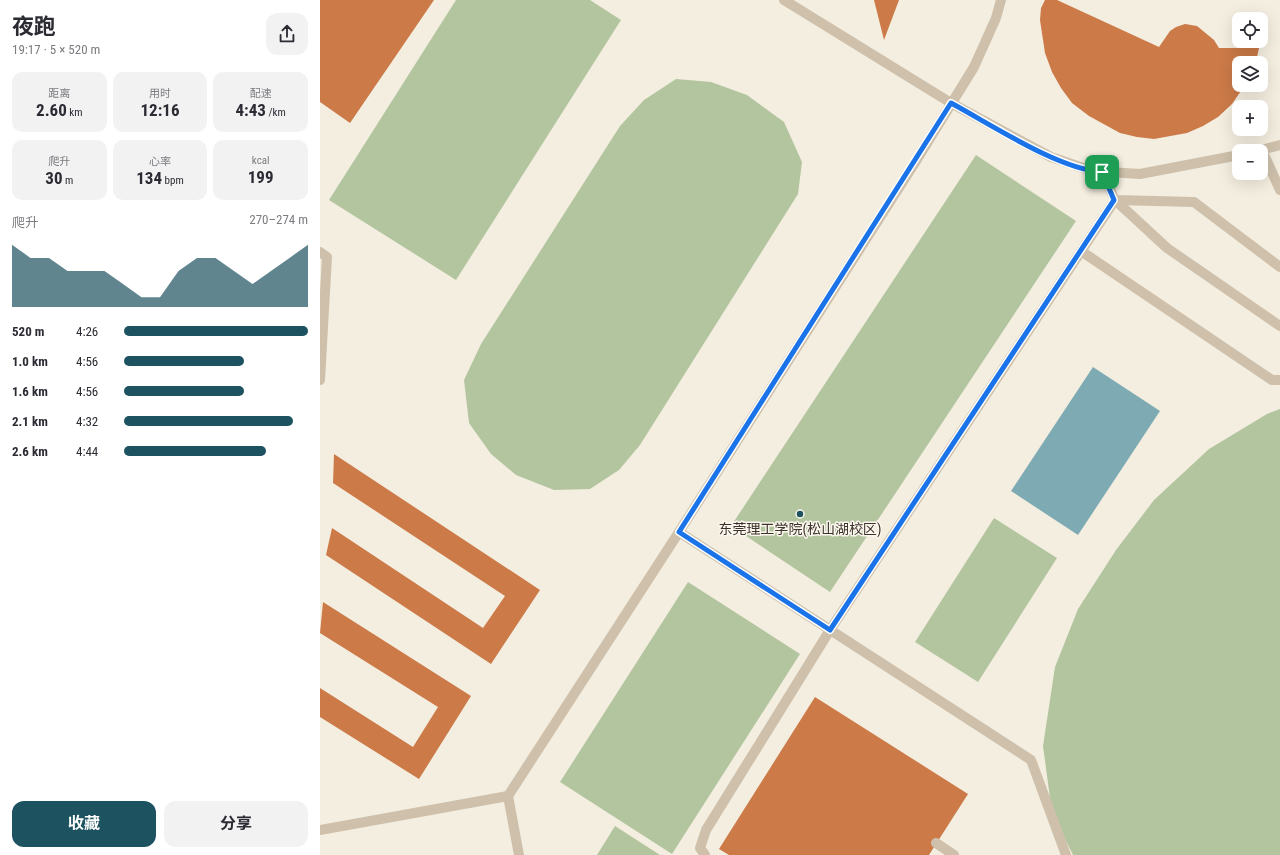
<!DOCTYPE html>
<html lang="zh">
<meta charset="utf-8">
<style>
:root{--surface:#fff;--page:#f2f2f3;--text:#2b2b33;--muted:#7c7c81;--accent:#1d5260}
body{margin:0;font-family:"Roboto Condensed","Noto Sans SC",sans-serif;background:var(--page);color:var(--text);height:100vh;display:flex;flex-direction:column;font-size:15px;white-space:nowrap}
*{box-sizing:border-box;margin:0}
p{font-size:13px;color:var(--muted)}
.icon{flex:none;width:22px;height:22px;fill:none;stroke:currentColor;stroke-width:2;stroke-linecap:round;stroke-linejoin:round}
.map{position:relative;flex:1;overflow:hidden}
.side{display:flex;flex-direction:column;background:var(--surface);width:320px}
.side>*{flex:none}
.fabs{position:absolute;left:912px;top:12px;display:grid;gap:8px}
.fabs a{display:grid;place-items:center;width:36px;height:36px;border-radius:8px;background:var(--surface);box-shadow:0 4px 16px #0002;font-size:20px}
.pin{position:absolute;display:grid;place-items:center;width:34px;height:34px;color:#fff;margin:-17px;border-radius:8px;box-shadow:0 2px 6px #0006}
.round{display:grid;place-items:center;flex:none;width:42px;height:42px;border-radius:12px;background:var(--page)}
.summary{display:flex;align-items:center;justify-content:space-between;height:68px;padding:0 12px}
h1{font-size:22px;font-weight:700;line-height:30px}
.stats{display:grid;grid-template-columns:repeat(3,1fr);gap:6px;height:68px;padding:4px 12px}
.stats div{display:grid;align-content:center;border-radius:10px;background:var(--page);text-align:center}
.stats b{font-size:17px;font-weight:700}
.stats small{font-size:11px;font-weight:400}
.stats p{font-size:11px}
.chart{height:112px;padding:8px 12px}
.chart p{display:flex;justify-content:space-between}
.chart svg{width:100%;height:72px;margin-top:4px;fill:var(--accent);opacity:.7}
.cta{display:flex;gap:8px;margin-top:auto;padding:8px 12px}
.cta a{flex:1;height:46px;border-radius:12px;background:var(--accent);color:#fff;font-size:16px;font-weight:700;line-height:46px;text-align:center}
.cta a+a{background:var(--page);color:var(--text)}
ul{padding:0 12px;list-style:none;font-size:13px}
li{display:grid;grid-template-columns:64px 48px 1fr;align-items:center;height:30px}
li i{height:10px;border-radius:5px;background:var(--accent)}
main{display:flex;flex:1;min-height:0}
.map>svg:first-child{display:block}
.green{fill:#b3c59f}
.water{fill:#7eaab3}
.building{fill:#cb7a48}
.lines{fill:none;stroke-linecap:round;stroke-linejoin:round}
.street{stroke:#cec0ab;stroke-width:10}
.route-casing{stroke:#fff;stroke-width:8}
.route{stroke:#1a73e8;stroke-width:5}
.poi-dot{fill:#1d5260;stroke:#fbf7ee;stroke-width:1.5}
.labels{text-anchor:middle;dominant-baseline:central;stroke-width:3;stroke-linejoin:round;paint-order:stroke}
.poi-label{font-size:14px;fill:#3b322b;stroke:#fbf7ee}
</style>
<main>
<section class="side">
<div class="summary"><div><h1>夜跑</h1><p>19:17 · 5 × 520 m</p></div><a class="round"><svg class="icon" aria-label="share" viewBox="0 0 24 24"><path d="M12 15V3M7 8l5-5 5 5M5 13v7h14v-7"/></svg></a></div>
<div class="stats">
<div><p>距离</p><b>2.60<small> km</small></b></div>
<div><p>用时</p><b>12:16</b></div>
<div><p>配速</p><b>4:43<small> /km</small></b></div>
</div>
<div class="stats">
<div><p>爬升</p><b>30<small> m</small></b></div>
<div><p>心率</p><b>134<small> bpm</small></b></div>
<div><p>kcal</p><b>199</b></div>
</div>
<div class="chart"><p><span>爬升</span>270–274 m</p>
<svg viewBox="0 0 160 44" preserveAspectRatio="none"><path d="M0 44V6L10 14L20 14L30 22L40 22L50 22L60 30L70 38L80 38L90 22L100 14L110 14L120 22L130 30L140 22L150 14L160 6V44z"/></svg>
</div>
<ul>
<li><b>520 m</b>4:26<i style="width:100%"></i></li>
<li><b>1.0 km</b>4:56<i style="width:65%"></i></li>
<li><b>1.6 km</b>4:56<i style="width:65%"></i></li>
<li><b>2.1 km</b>4:32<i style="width:92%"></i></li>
<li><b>2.6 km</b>4:44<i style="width:77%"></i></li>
</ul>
<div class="cta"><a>收藏</a><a>分享</a></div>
</section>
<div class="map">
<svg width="960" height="855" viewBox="0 0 960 855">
<rect width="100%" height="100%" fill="#f4eee0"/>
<!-- green -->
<g class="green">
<path d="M136,0H270L301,20L136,280L9,200Z"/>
<path d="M356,79L391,82L427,95L464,122L482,162L478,194L320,445L299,470L270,489L234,490L196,475L171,454L149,423L144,380L161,344L300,126L324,100Z"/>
<path d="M656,155L756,221L510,592L411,526Z"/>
<path d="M960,409V855H753L732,813L723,746L735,667L758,609L796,550L834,500L889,449L947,414Z"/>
<path d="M674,518L737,558L658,682L595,642Z"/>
<path d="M368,582L480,654L352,854L240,782Z"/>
<path d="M295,826L340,855H277Z"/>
</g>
<!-- water -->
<path class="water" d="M773,367L840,411L758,535L691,491Z"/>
<!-- building -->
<g class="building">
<path d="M0,0H114L30,123L0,102Z"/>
<path d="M554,0H579L564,40Z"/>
<path d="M725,0H737L839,47L850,31L856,27L865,24L877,26L894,40L899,48H939L936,62L919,63V85H925L912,104L898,117L883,126L867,133L834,139L817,137L800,133L769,116L752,103L741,88L732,72L725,53L720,20L721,8Z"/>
<path d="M14,454L220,590L171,664L6,555L12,528L163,628L185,596L13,483Z"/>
<path d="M3,602L151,696L99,779L0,717V688L93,747L118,707L0,633Z"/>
<path d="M495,697L648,794L609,855H409L399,849Z"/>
</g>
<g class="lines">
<!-- street -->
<g class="street">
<path d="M464,0L631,103L731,157L772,171L820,174L919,155"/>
<path d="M942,150L960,190"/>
<path d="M937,151L960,145"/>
<path d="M795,200L847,248L960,326"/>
<path d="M795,200L874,202L960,267"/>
<path d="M761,251L952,380H960"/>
<path d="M0,252L7,257L0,380"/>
<path d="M359,532L711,760L746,855"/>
<path d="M0,830L188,796"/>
<path d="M616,843L634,855"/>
<path d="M199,855L188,796L359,532L596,161L654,67L676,18L681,0"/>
<path d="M385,855L380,848L386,830L510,630L795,200L782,172"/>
</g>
</g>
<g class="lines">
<defs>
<path id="route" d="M631,103C672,125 738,169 782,172L794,200L510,630L359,532Z"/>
</defs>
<!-- route casing -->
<use href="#route" class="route-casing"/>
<!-- route -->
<use href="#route" class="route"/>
</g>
<!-- markers -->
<circle class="poi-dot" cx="480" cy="514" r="4"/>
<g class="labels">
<!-- poi labels -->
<g class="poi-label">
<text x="480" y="529">东莞理工学院(松山湖校区)</text>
</g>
</g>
</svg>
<div class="fabs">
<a><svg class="icon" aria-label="locate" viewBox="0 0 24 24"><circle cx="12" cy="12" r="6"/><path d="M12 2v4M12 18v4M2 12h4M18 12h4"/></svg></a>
<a><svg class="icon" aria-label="layers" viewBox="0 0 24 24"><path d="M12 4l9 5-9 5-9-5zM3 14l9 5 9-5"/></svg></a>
<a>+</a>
<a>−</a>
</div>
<div class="pin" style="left:782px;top:172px;background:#1e9e55"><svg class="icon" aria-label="arrive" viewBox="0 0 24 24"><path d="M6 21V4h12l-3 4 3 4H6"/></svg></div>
</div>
</main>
